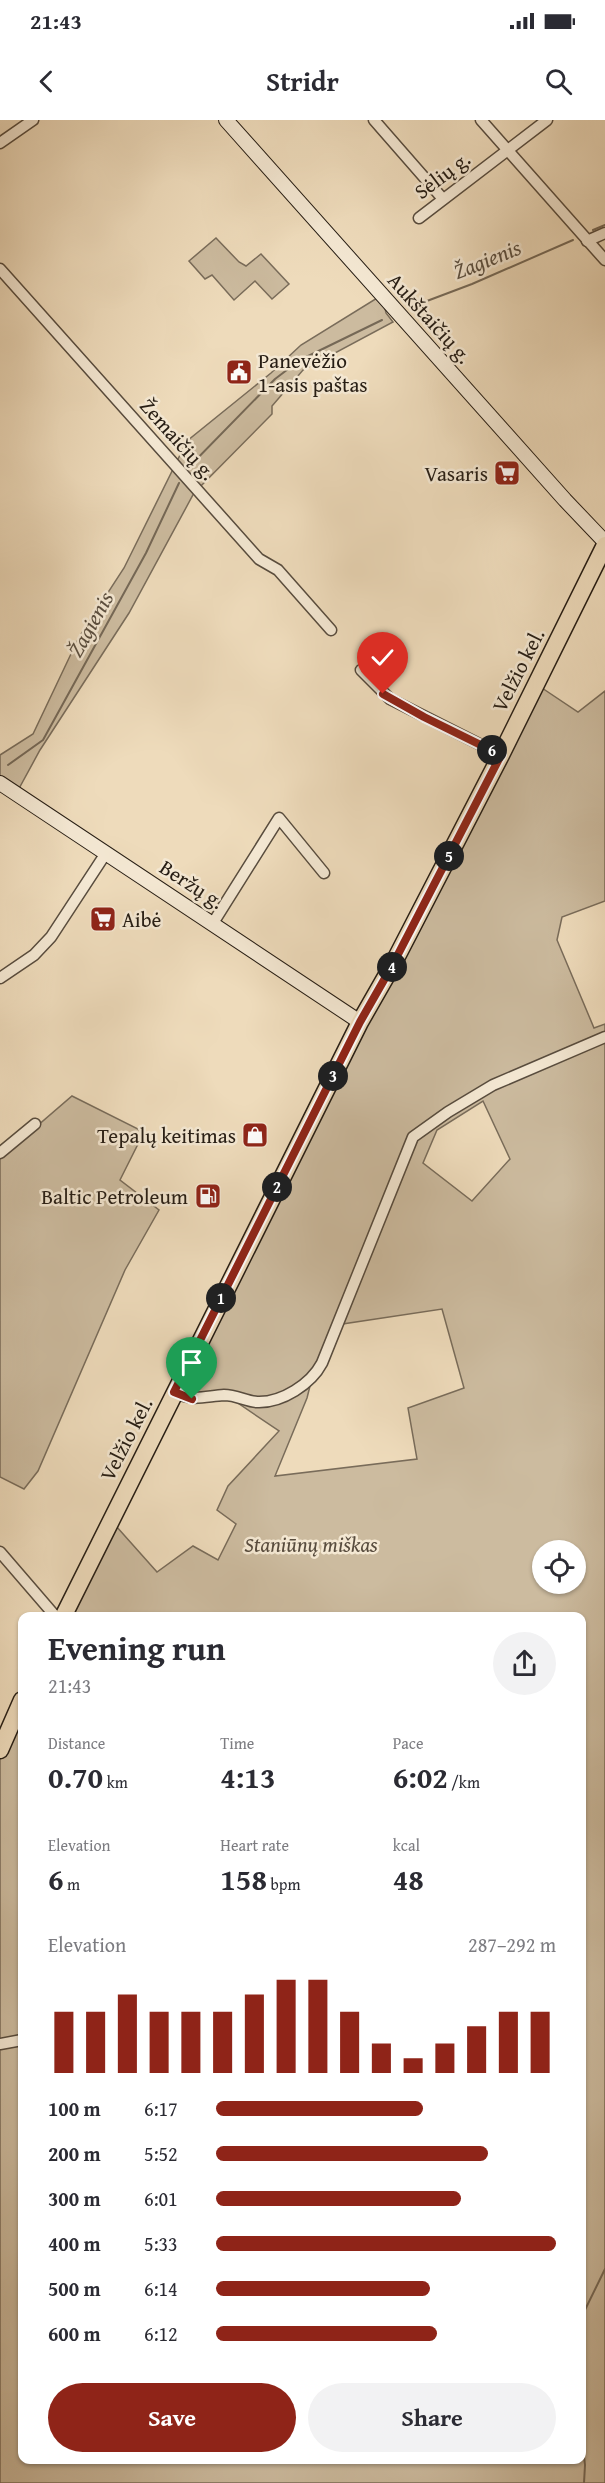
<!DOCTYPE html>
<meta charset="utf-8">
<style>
:root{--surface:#fff;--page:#f2f2f3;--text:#2b2b33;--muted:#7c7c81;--accent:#8f2418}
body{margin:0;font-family:"Gentium Book Plus",serif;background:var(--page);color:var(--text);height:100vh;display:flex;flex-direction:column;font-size:22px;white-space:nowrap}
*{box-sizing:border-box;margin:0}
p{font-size:20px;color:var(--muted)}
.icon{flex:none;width:33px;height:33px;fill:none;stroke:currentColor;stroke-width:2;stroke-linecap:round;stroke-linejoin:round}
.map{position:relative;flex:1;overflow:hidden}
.details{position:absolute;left:18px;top:1492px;width:568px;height:852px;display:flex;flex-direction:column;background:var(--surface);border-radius:12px;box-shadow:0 2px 4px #0004}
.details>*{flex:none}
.controls{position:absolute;left:532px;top:1420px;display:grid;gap:12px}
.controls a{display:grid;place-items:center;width:54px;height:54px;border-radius:50%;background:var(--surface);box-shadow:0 2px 4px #0004;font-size:30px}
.pin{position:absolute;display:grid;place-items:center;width:51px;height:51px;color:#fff;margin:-62px -26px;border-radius:50% 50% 50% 0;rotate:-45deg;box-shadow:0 0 6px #0007}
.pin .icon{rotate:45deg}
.km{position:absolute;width:30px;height:30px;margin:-15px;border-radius:50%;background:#222;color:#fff;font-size:16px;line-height:30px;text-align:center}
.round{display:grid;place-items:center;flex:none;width:63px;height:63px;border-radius:32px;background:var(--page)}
.headline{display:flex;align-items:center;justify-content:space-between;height:102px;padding:0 30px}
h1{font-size:33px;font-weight:700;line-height:45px}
.figures{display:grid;grid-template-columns:repeat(3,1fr);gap:9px;height:102px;padding:6px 30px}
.figures div{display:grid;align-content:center}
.figures b{font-size:30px;font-weight:700}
.figures small{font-size:16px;font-weight:400}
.figures p{font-size:16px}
.chart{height:168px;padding:12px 30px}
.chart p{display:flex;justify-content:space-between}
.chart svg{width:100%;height:108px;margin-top:6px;stroke:var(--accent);stroke-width:6}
.action{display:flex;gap:12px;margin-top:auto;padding:12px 30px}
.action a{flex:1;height:69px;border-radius:36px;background:var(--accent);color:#fff;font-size:24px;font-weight:700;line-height:69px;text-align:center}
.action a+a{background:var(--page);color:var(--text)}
ul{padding:0 30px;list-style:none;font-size:20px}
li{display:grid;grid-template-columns:96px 72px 1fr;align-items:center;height:45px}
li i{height:15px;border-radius:8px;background:var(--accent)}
.status{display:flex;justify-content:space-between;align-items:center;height:42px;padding:0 30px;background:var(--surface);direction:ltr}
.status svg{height:16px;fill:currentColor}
header{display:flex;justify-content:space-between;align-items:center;height:78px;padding:0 30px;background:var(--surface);font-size:27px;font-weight:700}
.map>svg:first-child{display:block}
.green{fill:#ccbb9f;stroke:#796c5a;stroke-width:1.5;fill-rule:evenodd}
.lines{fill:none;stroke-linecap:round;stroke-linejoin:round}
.stream{stroke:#756856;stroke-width:2}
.minor-casing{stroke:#584c3e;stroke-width:13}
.secondary-casing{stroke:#261d14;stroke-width:16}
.primary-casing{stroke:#261d14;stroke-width:19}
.minor{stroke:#f4e8d3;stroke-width:10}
.secondary{stroke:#f4e8d3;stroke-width:14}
.primary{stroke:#eedbbb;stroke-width:16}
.route-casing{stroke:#fff;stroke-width:12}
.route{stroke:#8f2418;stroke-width:8}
.labels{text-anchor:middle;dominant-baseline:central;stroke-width:5;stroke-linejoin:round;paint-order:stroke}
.street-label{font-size:21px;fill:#261d14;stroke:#f4e8d3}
.poi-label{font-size:21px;fill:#261d14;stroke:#f4e8d3;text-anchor:end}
.park-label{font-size:21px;font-style:italic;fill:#584c3e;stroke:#f4e8d3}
.water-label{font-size:22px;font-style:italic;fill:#5b4f40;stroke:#f4e8d3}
</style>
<div class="status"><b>21:43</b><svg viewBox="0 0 49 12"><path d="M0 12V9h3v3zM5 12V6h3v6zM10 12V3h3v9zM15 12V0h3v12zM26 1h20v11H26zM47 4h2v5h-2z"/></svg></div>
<header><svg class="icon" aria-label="back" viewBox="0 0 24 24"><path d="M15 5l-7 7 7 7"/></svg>Stridr<svg class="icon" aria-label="search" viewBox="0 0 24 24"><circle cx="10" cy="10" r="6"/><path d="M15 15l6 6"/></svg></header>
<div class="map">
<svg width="605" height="2363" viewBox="0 0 605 2363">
<rect width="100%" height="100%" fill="#eedbbb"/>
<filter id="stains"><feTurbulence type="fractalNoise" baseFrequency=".00333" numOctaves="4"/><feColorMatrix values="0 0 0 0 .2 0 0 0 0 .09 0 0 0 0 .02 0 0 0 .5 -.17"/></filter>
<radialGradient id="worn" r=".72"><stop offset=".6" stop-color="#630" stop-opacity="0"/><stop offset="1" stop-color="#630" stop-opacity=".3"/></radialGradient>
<!-- green -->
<g class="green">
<path d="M216,118L239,142L246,146L261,134L289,164L272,179L255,161L234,180L212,155L205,159L189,141Z"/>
<path d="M382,175L386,193L393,202L303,250L272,286V294L194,373L129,493L40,630L16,674L0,663V635L33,614L79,517L124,448L187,321L271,253L301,225Z"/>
<path d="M536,564L578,592L605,571V781L562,797L557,820L594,908L605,904V2363H0V1630L22,1580V2340H582V1497H63L116,1406L157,1452L193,1426L218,1440L236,1404L217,1390L228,1366L279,1311L223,1273L194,1277L183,1269ZM483,981L510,1039L472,1081L423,1043L437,1010ZM442,1189L464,1268L408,1288L417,1339L275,1356L307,1278L312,1258L336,1205ZM543,1431H576V1464H543Z"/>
<path d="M72,976L144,1012L120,1060L159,1090L125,1150L38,1351L24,1369L0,1357V1038Z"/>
</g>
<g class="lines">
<!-- stream -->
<g class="stream">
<path d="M593,110L605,105"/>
<path d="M411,187L472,164L573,120"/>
<path d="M186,350L275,259L300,240L382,200"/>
<path d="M8,645L43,620L146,433L179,363"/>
<path d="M582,2196L605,2149"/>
<path d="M582,2318L585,2345L584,2363"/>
</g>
<defs>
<g id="minor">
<path d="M374,0L443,79"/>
<path d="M481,0L605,140"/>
<path d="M0,23L33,0"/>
<path d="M419,98L547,0"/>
<path d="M587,121L605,113"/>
<path d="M0,149L259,439L278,450L331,510"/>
<path d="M361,550L390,579L501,635"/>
<path d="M213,803L279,698L324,753"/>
<path d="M0,858L34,835L51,817L106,733"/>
<path d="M0,1033L35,1004"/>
<path d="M174,1272C191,1282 206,1276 224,1275C236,1275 246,1281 257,1282C282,1283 311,1264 322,1243L413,1017L448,992L493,965L605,917"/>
<path d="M0,1432L56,1497"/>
<path d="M0,1924L22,1920"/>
</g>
<g id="secondary">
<path d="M226,0L565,380L605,422"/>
<path d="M0,663L360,902"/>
</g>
<g id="primary">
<path d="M63,1497L360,902L392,846L501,635L605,425"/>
<path d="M0,1630L22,1580"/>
</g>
</defs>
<!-- minor casing -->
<use href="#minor" class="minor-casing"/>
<!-- secondary casing -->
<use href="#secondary" class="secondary-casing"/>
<!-- primary casing -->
<use href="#primary" class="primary-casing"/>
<!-- minor -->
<use href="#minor" class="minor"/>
<!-- secondary -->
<use href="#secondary" class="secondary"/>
<!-- primary -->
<use href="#primary" class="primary"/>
</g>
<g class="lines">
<defs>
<path id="route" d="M192,1279L174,1272L360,902L392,846L501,635L424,597L383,574"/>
</defs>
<!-- route casing -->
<use href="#route" class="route-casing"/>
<!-- route -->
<use href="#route" class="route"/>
</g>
<!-- icons -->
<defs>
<symbol id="civic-square" viewBox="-11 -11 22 22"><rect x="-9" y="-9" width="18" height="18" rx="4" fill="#8f2418" stroke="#f4e8d3"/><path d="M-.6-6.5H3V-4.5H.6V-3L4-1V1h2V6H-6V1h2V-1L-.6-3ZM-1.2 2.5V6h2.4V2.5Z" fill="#fff"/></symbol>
<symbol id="supermarket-square" viewBox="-11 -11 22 22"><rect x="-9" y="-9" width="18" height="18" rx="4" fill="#8f2418" stroke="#f4e8d3"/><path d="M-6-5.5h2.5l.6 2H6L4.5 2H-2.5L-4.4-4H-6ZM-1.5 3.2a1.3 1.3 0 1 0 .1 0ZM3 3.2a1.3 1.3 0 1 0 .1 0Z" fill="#fff"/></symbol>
<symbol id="shop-square" viewBox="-11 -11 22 22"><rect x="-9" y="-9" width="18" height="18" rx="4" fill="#8f2418" stroke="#f4e8d3"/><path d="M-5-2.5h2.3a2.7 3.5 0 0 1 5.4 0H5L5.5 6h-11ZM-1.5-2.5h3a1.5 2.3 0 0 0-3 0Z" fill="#fff"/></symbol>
<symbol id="fuel-square" viewBox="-11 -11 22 22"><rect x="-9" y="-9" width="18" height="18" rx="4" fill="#8f2418" stroke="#f4e8d3"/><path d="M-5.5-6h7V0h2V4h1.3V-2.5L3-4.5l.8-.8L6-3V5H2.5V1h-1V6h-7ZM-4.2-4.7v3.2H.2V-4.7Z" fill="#fff"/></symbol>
</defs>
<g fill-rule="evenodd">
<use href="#civic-square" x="224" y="237" width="30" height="30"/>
<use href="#supermarket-square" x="492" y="338" width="30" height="30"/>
<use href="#supermarket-square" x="88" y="784" width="30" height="30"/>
<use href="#shop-square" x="240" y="1000" width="30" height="30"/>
<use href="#fuel-square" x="193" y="1061" width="30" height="30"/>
</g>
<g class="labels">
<!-- street labels -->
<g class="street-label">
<text transform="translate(442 55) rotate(-37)">Sėlių g.</text>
<text transform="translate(430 198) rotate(48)">Aukštaičių g.</text>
<text transform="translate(178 319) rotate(48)">Žemaičių g.</text>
<text transform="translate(518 550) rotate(-63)">Velžio kel.</text>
<text transform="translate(192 764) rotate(33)">Beržų g.</text>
<text transform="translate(126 1319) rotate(-63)">Velžio kel.</text>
</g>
<!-- poi labels -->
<g class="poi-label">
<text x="258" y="240" text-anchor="start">Panevėžio<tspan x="258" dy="24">1-asis paštas</tspan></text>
<text x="488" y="353">Vasaris</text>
<text x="122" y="799" text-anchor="start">Aibė</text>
<text x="236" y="1015">Tepalų keitimas</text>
<text x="188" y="1076">Baltic Petroleum</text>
</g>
<!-- park labels -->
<g class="park-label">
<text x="311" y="1424">Staniūnų miškas</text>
</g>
<!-- water labels -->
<g class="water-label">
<text transform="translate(487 139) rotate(-22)">Žagienis</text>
<text transform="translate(90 504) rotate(-61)">Žagienis</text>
</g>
</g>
<rect width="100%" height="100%" filter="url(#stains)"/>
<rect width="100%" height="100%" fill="url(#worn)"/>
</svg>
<div class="controls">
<a><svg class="icon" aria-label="locate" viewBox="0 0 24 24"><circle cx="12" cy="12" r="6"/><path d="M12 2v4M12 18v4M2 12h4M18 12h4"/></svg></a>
</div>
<div class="pin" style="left:192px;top:1279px;background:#1e9e55"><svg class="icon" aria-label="arrive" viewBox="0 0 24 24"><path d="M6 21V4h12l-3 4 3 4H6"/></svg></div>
<div class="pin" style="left:383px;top:574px;background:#d93025"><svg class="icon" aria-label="check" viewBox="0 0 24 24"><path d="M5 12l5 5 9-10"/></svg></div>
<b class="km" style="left:221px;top:1178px">1</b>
<b class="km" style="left:277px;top:1067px">2</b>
<b class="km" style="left:333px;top:956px">3</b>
<b class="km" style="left:392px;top:847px">4</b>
<b class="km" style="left:449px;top:736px">5</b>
<b class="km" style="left:492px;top:630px">6</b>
<section class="details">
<div class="headline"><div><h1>Evening run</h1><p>21:43</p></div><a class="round"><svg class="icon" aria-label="share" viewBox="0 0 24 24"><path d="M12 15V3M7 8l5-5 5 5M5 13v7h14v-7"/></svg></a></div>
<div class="figures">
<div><p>Distance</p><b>0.70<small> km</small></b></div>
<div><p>Time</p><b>4:13</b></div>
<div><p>Pace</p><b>6:02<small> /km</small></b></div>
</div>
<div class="figures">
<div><p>Elevation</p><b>6<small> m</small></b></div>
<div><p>Heart rate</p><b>158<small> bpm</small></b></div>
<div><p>kcal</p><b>48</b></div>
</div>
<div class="chart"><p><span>Elevation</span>287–292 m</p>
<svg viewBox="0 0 160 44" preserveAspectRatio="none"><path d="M5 44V19M15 44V19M25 44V12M35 44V19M45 44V19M55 44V19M65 44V12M75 44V6M85 44V6M95 44V19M105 44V32M115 44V38M125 44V32M135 44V25M145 44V19M155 44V19"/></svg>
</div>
<ul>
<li><b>100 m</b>6:17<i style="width:61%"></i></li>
<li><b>200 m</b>5:52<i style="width:80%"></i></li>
<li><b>300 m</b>6:01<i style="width:72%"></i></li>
<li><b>400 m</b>5:33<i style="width:100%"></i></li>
<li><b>500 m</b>6:14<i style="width:63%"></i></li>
<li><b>600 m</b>6:12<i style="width:65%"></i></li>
</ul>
<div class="action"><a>Save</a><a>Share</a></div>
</section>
</div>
